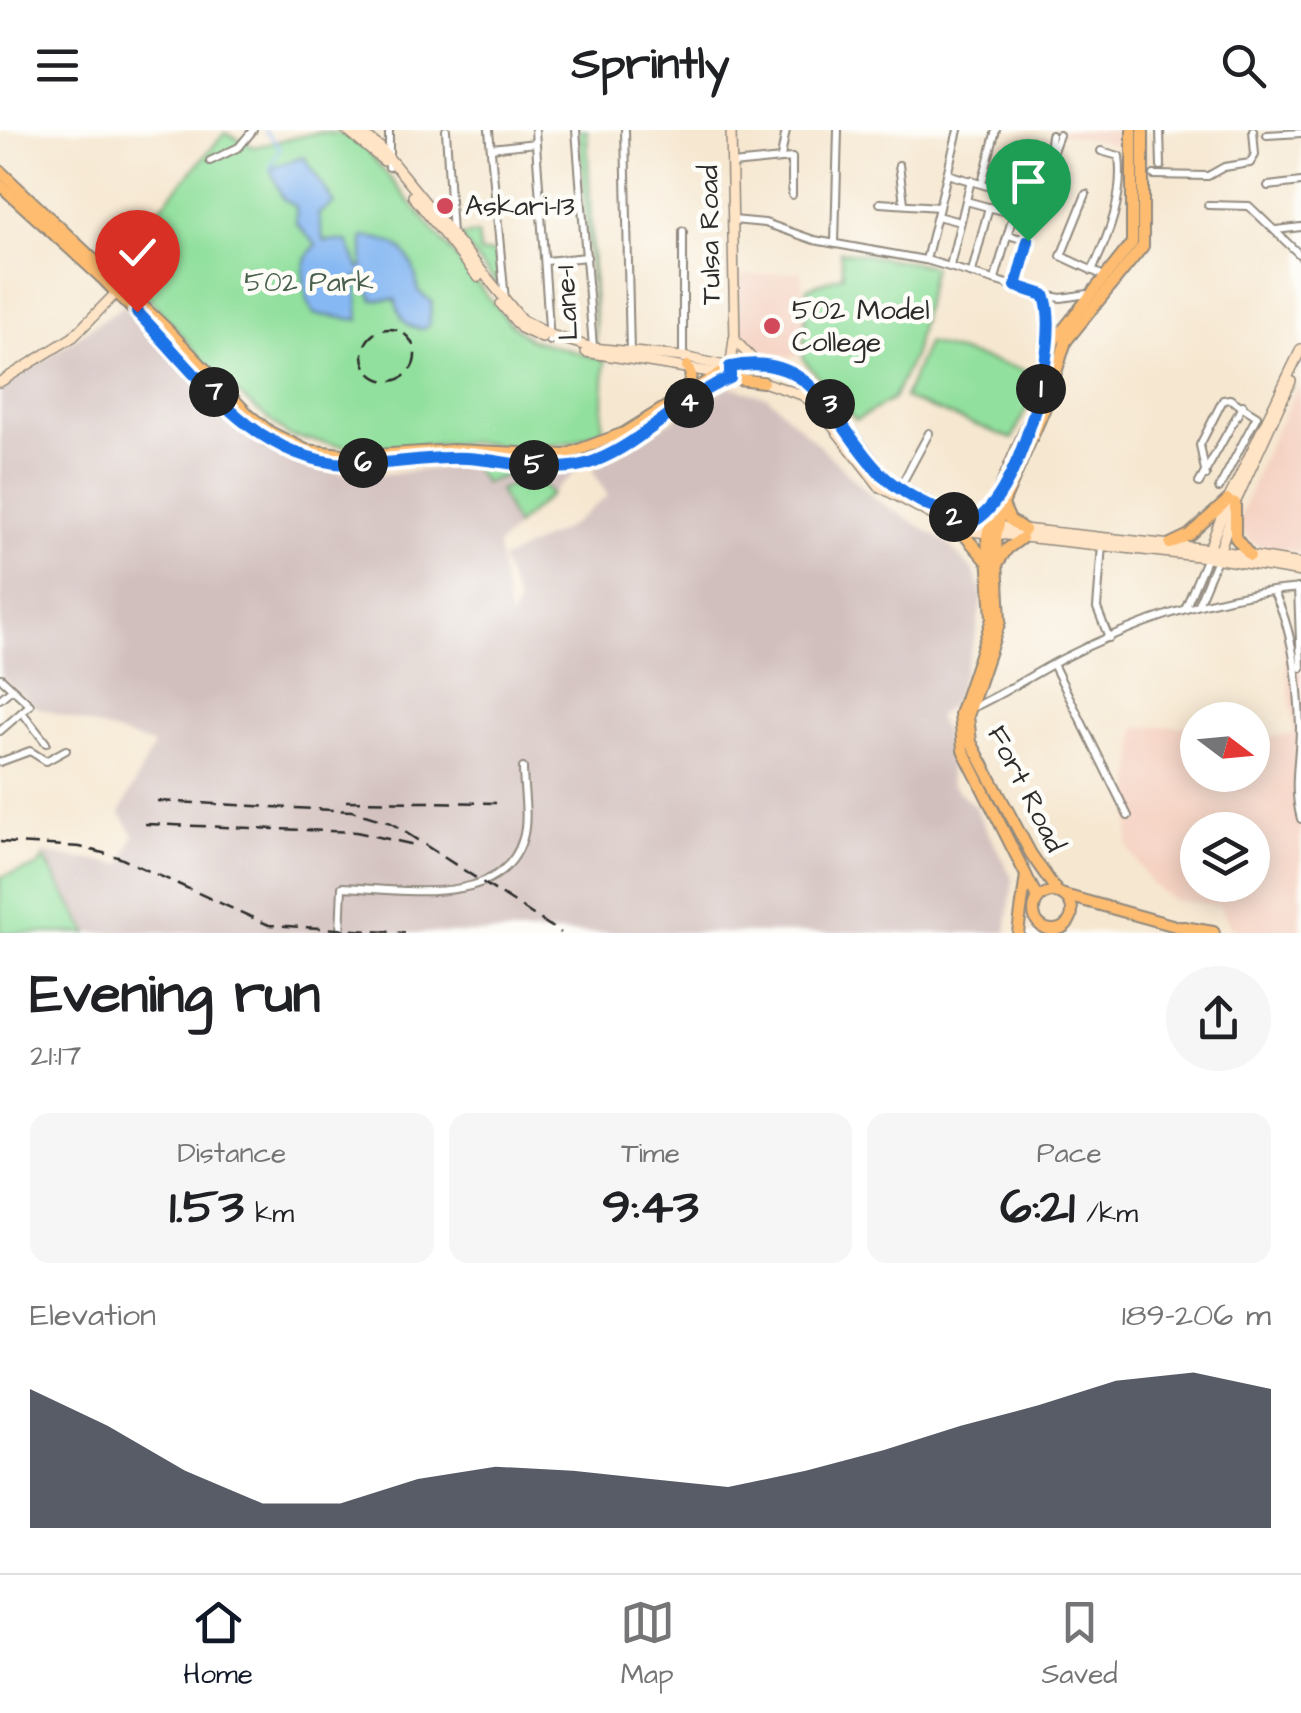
<!DOCTYPE html>
<meta charset="utf-8">
<style>
:root{--surface:#fff;--page:#f6f6f6;--text:#202124;--muted:#757577;--line:#e0e0e0;--accent:#111827}
body{margin:0;font-family:"Architects Daughter",sans-serif;background:var(--page);color:var(--text);height:100vh;display:flex;flex-direction:column;font-size:38px;white-space:nowrap}
*{box-sizing:border-box;margin:0}
p{font-size:32px;color:var(--muted)}
.icon{flex:none;width:55px;height:55px;fill:none;stroke:currentColor;stroke-width:2;stroke-linecap:round;stroke-linejoin:round}
.map{position:relative;height:803px;overflow:hidden}
.sheet{display:flex;flex-direction:column;background:var(--surface);flex:1}
.sheet>*{flex:none}
.needle{width:65px;rotate:106deg}
.fabs{position:absolute;left:1180px;top:572px;display:grid;gap:20px}
.fabs a{display:grid;place-items:center;width:90px;height:90px;border-radius:50%;background:var(--surface);box-shadow:0 5px 25px #0003;font-size:50px}
.pin{position:absolute;display:grid;place-items:center;width:85px;height:85px;color:#fff;margin:-102px -42px;border-radius:50% 50% 50% 0;rotate:-45deg;box-shadow:0 0 10px #0007}
.pin .icon{rotate:45deg}
.km{position:absolute;width:50px;height:50px;margin:-25px;border-radius:50%;background:#222;color:#fff;font-size:28px;line-height:50px;text-align:center}
.round{display:grid;place-items:center;flex:none;width:105px;height:105px;border-radius:52px;background:var(--page)}
.summary{display:flex;align-items:center;justify-content:space-between;height:170px;padding:0 30px}
h1{font-size:55px;font-weight:700;line-height:75px}
.metrics{display:grid;grid-template-columns:repeat(3,1fr);gap:15px;height:170px;padding:10px 30px}
.metrics div{display:grid;align-content:center;border-radius:20px;background:var(--page);text-align:center}
.metrics b{font-size:50px;font-weight:700}
.metrics small{font-size:28px;font-weight:400}
.metrics p{font-size:28px}
.chart{height:280px;padding:20px 30px}
.chart p{display:flex;justify-content:space-between}
.chart svg{width:100%;height:180px;margin-top:10px;fill:var(--accent);opacity:.7}
header{display:flex;justify-content:space-between;align-items:center;height:130px;padding:0 30px;background:var(--surface);font-size:45px;font-weight:700}
.dock{display:flex;justify-content:space-around;align-items:center;height:140px;border-top:2px solid var(--line);background:var(--surface);font-size:28px;color:var(--muted)}
.dock a{display:grid;justify-items:center;gap:5px}
.dock .current{color:var(--accent)}
.map>svg:first-child{display:block}
.built{fill:#f5d2c2;fill-rule:evenodd}
.industrial{fill:#d1bfbd}
.green{fill:#92e09e;stroke:#5e8664;stroke-width:2.5}
.water{fill:#86b8f3;stroke:#58728f;stroke-width:2.5}
.lines{fill:none;stroke-linecap:round;stroke-linejoin:round}
.stream{stroke:#86b8f3;stroke-width:2.5}
.street-casing{stroke:#90897e;stroke-width:10}
.secondary-casing{stroke:#90897e;stroke-width:12}
.primary-casing{stroke:#90897e;stroke-width:14}
.highway-casing{stroke:#90897e;stroke-width:16}
.street{stroke:#fff;stroke-width:6}
.secondary{stroke:#ffe4c6;stroke-width:9}
.primary{stroke:#febc70;stroke-width:10}
.highway{stroke:#febc70;stroke-width:12}
.rail{stroke:#2b2b2b;stroke-width:2.5;stroke-dasharray:15 8;stroke-linecap:butt}
.route-casing{stroke:#fff;stroke-width:20}
.route{stroke:#1a73e8;stroke-width:12}
.poi-dot{fill:#d1495b;stroke:#fdfcf7;stroke-width:4}
.labels{text-anchor:middle;dominant-baseline:central;stroke-width:9;stroke-linejoin:round;paint-order:stroke}
.poi-label{font-size:28px;fill:#2b2b2b;stroke:#fdfcf7;text-anchor:start}
.street-label{font-size:28px;fill:#2b2b2b;stroke:#fdfcf7}
.park-label{font-size:28px;fill:#4a614e;stroke:#fdfcf7}
</style>
<header><svg class="icon" aria-label="menu" viewBox="0 0 24 24"><path d="M4 6h16M4 12h16M4 18h16"/></svg>Sprintly<svg class="icon" aria-label="search" viewBox="0 0 24 24"><circle cx="10" cy="10" r="6"/><path d="M15 15l6 6"/></svg></header>
<div class="map">
<svg width="1301" height="803" viewBox="0 0 1301 803">
<rect width="100%" height="100%" fill="#fdfcf7"/>
<filter id="ink" filterUnits="userSpaceOnUse"><feTurbulence type="fractalNoise" baseFrequency=".01" numOctaves="2"/><feDisplacementMap in="SourceGraphic" scale="20" xChannelSelector="R" yChannelSelector="G"/><feConvolveMatrix kernelMatrix="1 2 1 2 8 2 1 2 1" color-interpolation-filters="sRGB"/></filter>
<filter id="wash" filterUnits="userSpaceOnUse"><feTurbulence type="fractalNoise" baseFrequency=".0048" numOctaves="4" result="noise"/><feDisplacementMap in="SourceGraphic" scale="40" xChannelSelector="R" yChannelSelector="G"/><feGaussianBlur stdDeviation="2.25" result="paint"/><feColorMatrix in="noise" values="0 0 0 0 0 0 0 0 0 0 0 0 0 0 0 0 0 1.4 0 .05"/><feComposite in="paint" operator="in"/></filter>
<g filter="url(#wash)">
<rect width="100%" height="100%" fill="#f6e7d0"/>
<!-- built -->
<g class="built">
<path d="M1049,0H1122L1121,16Z"/>
<path d="M801,141L804,177L799,226L753,225L744,214L735,147Z"/>
<path d="M1301,251V422L1253,414L1237,395L1262,329Z"/>
<path d="M1282,495H1301V803H1256L1231,798L1220,776L1174,770L1151,754L1128,717L1136,597L1188,596L1197,604L1198,645H1252L1253,609L1294,604ZM1198,700H1252V755H1198Z"/>
</g>
<!-- industrial -->
<path class="industrial" d="M123,176L245,303L316,339L359,347L462,336L576,341L497,416L510,490L518,474L501,430L568,397L608,366L592,340L729,256L768,267L876,370L947,413L974,442L982,464L976,504L954,572L937,586L944,601L951,654L974,676L1013,749L1006,803H88L41,723L122,735L134,705L120,683L154,615L36,577L0,546V260Z"/>
<!-- green -->
<g class="green">
<path d="M579,0H587L596,215Z"/>
<path d="M319,2L343,4L365,18L510,193L529,209L605,230L602,300L574,312L521,319L474,312L365,320L289,306L220,249L115,129L225,3L254,17Z"/>
<path d="M478,104L480,123L495,122L501,160L459,106Z"/>
<path d="M840,121L933,136L914,224L893,269L856,290L803,229L807,158L843,145Z"/>
<path d="M927,213L1038,244L1036,259L1012,309L904,268Z"/>
<path d="M472,336L524,339L484,353Z"/>
<path d="M536,346L551,364L516,396L499,360Z"/>
<path d="M44,728L88,803H0V747L37,737Z"/>
</g>
<!-- water -->
<path class="water" d="M304,27L334,73L318,84L324,111H347L359,138L363,136V107C400,108 415,126 418,161L432,172L429,195L423,199C402,197 400,186 395,169L373,170L362,144L357,148L359,190L314,184C302,164 298,132 316,115L296,93V77L283,69L270,38Z"/>
<g class="lines">
<!-- stream -->
<path class="stream" d="M264,0L280,18L270,39"/>
</g>
</g>
<g filter="url(#ink)">
<g class="lines">
<defs>
<g id="street">
<path d="M446,0L452,105"/>
<path d="M489,0L505,170"/>
<path d="M535,0L550,211"/>
<path d="M576,0L593,217"/>
<path d="M625,0L630,223"/>
<path d="M958,0L926,130L1044,165L1061,168L1088,164"/>
<path d="M1160,0L1161,36"/>
<path d="M1267,5L1301,3"/>
<path d="M491,18L536,13"/>
<path d="M781,27L786,0"/>
<path d="M210,31L239,17L253,0"/>
<path d="M732,34L792,28V65"/>
<path d="M899,35L904,73"/>
<path d="M389,37V0"/>
<path d="M1047,37L1059,5"/>
<path d="M947,44L1038,71"/>
<path d="M1154,45L1208,46L1224,37L1250,33L1255,25L1253,0"/>
<path d="M982,53L996,0"/>
<path d="M1268,56L1301,52"/>
<path d="M1086,64L1061,126L1104,146"/>
<path d="M966,71L1014,84"/>
<path d="M880,73L939,77"/>
<path d="M1208,75L1249,76L1301,126"/>
<path d="M937,86L960,92"/>
<path d="M733,90L765,93L814,110L925,130"/>
<path d="M1276,100L1301,97"/>
<path d="M1008,105L1028,111"/>
<path d="M835,113L838,0"/>
<path d="M546,131L587,127"/>
<path d="M950,136L971,50"/>
<path d="M1092,141C1109,105 1124,67 1119,26L1101,21"/>
<path d="M972,142L989,77"/>
<path d="M995,149L1019,65"/>
<path d="M1016,156L1047,37L1051,5"/>
<path d="M1044,165L1050,178L1049,215"/>
<path d="M683,229V101"/>
<path d="M1206,346L1200,315L1223,270L1230,269L1257,286L1219,358"/>
<path d="M1199,353L1243,275"/>
<path d="M900,357L929,303"/>
<path d="M1102,415L1097,478L1109,508"/>
<path d="M1298,458L1301,538"/>
<path d="M1273,461C1293,498 1299,555 1300,597C1300,629 1292,657 1301,689"/>
<path d="M1199,472L1217,429"/>
<path d="M1185,479L1207,427"/>
<path d="M1053,534L1128,686"/>
<path d="M0,569L12,559"/>
<path d="M972,578C1003,564 1030,546 1060,530C1136,491 1216,464 1301,458"/>
<path d="M22,582L46,613"/>
<path d="M0,601L30,575L1,548"/>
<path d="M0,632L30,621L46,631L66,620"/>
<path d="M340,803L342,757C396,759 503,780 523,708C529,687 523,660 523,638"/>
</g>
<g id="secondary">
<path d="M346,0L384,31"/>
<path d="M357,0L380,17L522,190L551,205L593,218L683,227L730,237L757,234L793,245L829,273L889,351L968,393L1209,419L1301,434"/>
<path d="M731,0L735,212"/>
<path d="M413,66L478,147"/>
<path d="M501,174L521,198L542,208"/>
<path d="M734,209L755,232"/>
<path d="M586,222L723,244"/>
<path d="M730,240L734,209"/>
<path d="M0,252L73,207L119,160"/>
<path d="M763,252L802,265L816,275L880,357L960,400L1207,427L1301,442"/>
<path d="M1207,424L1228,370L1301,219"/>
<path d="M1218,426L1235,373L1291,251"/>
</g>
<g id="primary">
<path d="M0,41L167,199L249,285L270,302L306,320L360,326L453,320L565,325L624,303L730,237"/>
<path d="M0,55L103,149L237,287L267,311L310,329L349,334L464,327L574,338L622,317L718,253L730,248L763,252"/>
<path d="M687,262L691,245L687,236"/>
<path d="M1235,373V407L1250,426"/>
<path d="M1003,375L1010,390L1025,400"/>
<path d="M968,393L991,378"/>
<path d="M960,400L986,430"/>
<path d="M1170,414L1189,405L1228,370"/>
<path d="M999,431L1007,419L1022,408"/>
<circle cx="1053" cy="781" r="19"/>
<path d="M1058,763L1031,724L971,612L968,586L1000,491L996,407L1003,374L1044,280L1066,211L1143,116V0"/>
<path d="M1064,765L1190,800"/>
<path d="M1038,769L963,620L960,584L992,489L987,406L994,373L1035,277L1054,211L1132,113V0"/>
<path d="M1018,803L1026,745"/>
</g>
<path id="highway" d="M1184,798L1213,803"/>
</defs>
<!-- street casing -->
<use href="#street" class="street-casing"/>
<!-- secondary casing -->
<use href="#secondary" class="secondary-casing"/>
<!-- primary casing -->
<use href="#primary" class="primary-casing"/>
<!-- highway casing -->
<use href="#highway" class="highway-casing"/>
<!-- street -->
<use href="#street" class="street"/>
<!-- secondary -->
<use href="#secondary" class="secondary"/>
<!-- primary -->
<use href="#primary" class="primary"/>
<!-- highway -->
<use href="#highway" class="highway"/>
<!-- rail -->
<g class="rail">
<circle cx="389" cy="225" r="26"/>
<path d="M157,671L352,681L391,693L561,803"/>
<path d="M346,671L496,673"/>
<path d="M145,694L356,702L415,715"/>
<path d="M0,712L80,717L118,727L269,795L405,803"/>
</g>
</g>
</g>
<g class="lines" filter="url(#ink)">
<defs>
<path id="route" d="M137,182C198,244 252,328 346,334C386,336 426,326 467,328C507,330 556,347 595,331C644,312 681,267 730,248V237C816,218 834,297 879,342C902,365 938,381 968,393C1016,383 1064,208 1044,165L1016,156L1028,111"/>
</defs>
<!-- route casing -->
<use href="#route" class="route-casing"/>
<!-- route -->
<use href="#route" class="route"/>
</g>
<!-- markers -->
<g class="poi-dot">
<circle cx="445" cy="76" r="10"/>
<circle cx="772" cy="196" r="10"/>
</g>
<g class="labels">
<!-- poi labels -->
<g class="poi-label">
<text x="465" y="76">Askari-13</text>
<text x="792" y="180">502 Model<tspan x="792" dy="32">College</tspan></text>
</g>
<!-- street labels -->
<g class="street-label">
<text transform="translate(710 105) rotate(-91)">Tulsa Road</text>
<text transform="translate(567 173) rotate(-93)">Lane-1</text>
<text transform="translate(1026 659) rotate(63)">Fort Road</text>
</g>
<!-- park labels -->
<g class="park-label">
<text x="309" y="152">502 Park</text>
</g>
</g>
</svg>
<div class="fabs">
<a><svg class="needle" viewBox="-14 -14 28 28"><path d="M0-13l5 13h-10z" fill="#e53935"/><path d="M0 13l5-13h-10z" fill="#757577"/></svg></a>
<a><svg class="icon" aria-label="layers" viewBox="0 0 24 24"><path d="M12 4l9 5-9 5-9-5zM3 14l9 5 9-5"/></svg></a>
</div>
<div class="pin" style="left:1028px;top:111px;background:#1e9e55"><svg class="icon" aria-label="arrive" viewBox="0 0 24 24"><path d="M6 21V4h12l-3 4 3 4H6"/></svg></div>
<div class="pin" style="left:137px;top:182px;background:#d93025"><svg class="icon" aria-label="check" viewBox="0 0 24 24"><path d="M5 12l5 5 9-10"/></svg></div>
<b class="km" style="left:1041px;top:259px">1</b>
<b class="km" style="left:954px;top:387px">2</b>
<b class="km" style="left:830px;top:274px">3</b>
<b class="km" style="left:689px;top:273px">4</b>
<b class="km" style="left:534px;top:335px">5</b>
<b class="km" style="left:363px;top:333px">6</b>
<b class="km" style="left:214px;top:262px">7</b>
</div>
<section class="sheet">
<div class="summary"><div><h1>Evening run</h1><p>21:17</p></div><a class="round"><svg class="icon" aria-label="share" viewBox="0 0 24 24"><path d="M12 15V3M7 8l5-5 5 5M5 13v7h14v-7"/></svg></a></div>
<div class="metrics">
<div><p>Distance</p><b>1.53<small> km</small></b></div>
<div><p>Time</p><b>9:43</b></div>
<div><p>Pace</p><b>6:21<small> /km</small></b></div>
</div>
<div class="chart"><p><span>Elevation</span>189–206 m</p>
<svg viewBox="0 0 160 44" preserveAspectRatio="none"><path d="M0 44V10L10 19L20 30L30 38L40 38L50 32L60 29L70 30L80 32L90 34L100 30L110 25L120 19L130 14L140 8L150 6L160 10V44z"/></svg>
</div>
</section>
<nav class="dock">
<a class="current"><svg class="icon" aria-label="home" viewBox="0 0 24 24"><path d="M3 11l9-7 9 7M6 9v11h12V9"/></svg>Home</a>
<a><svg class="icon" aria-label="map" viewBox="0 0 24 24"><path d="M3 6l6-2 6 2 6-2v14l-6 2-6-2-6 2zM9 4v14M15 6v14"/></svg>Map</a>
<a><svg class="icon" aria-label="saved" viewBox="0 0 24 24"><path d="M7 4h10v16l-5-4-5 4z"/></svg>Saved</a>
</nav>
